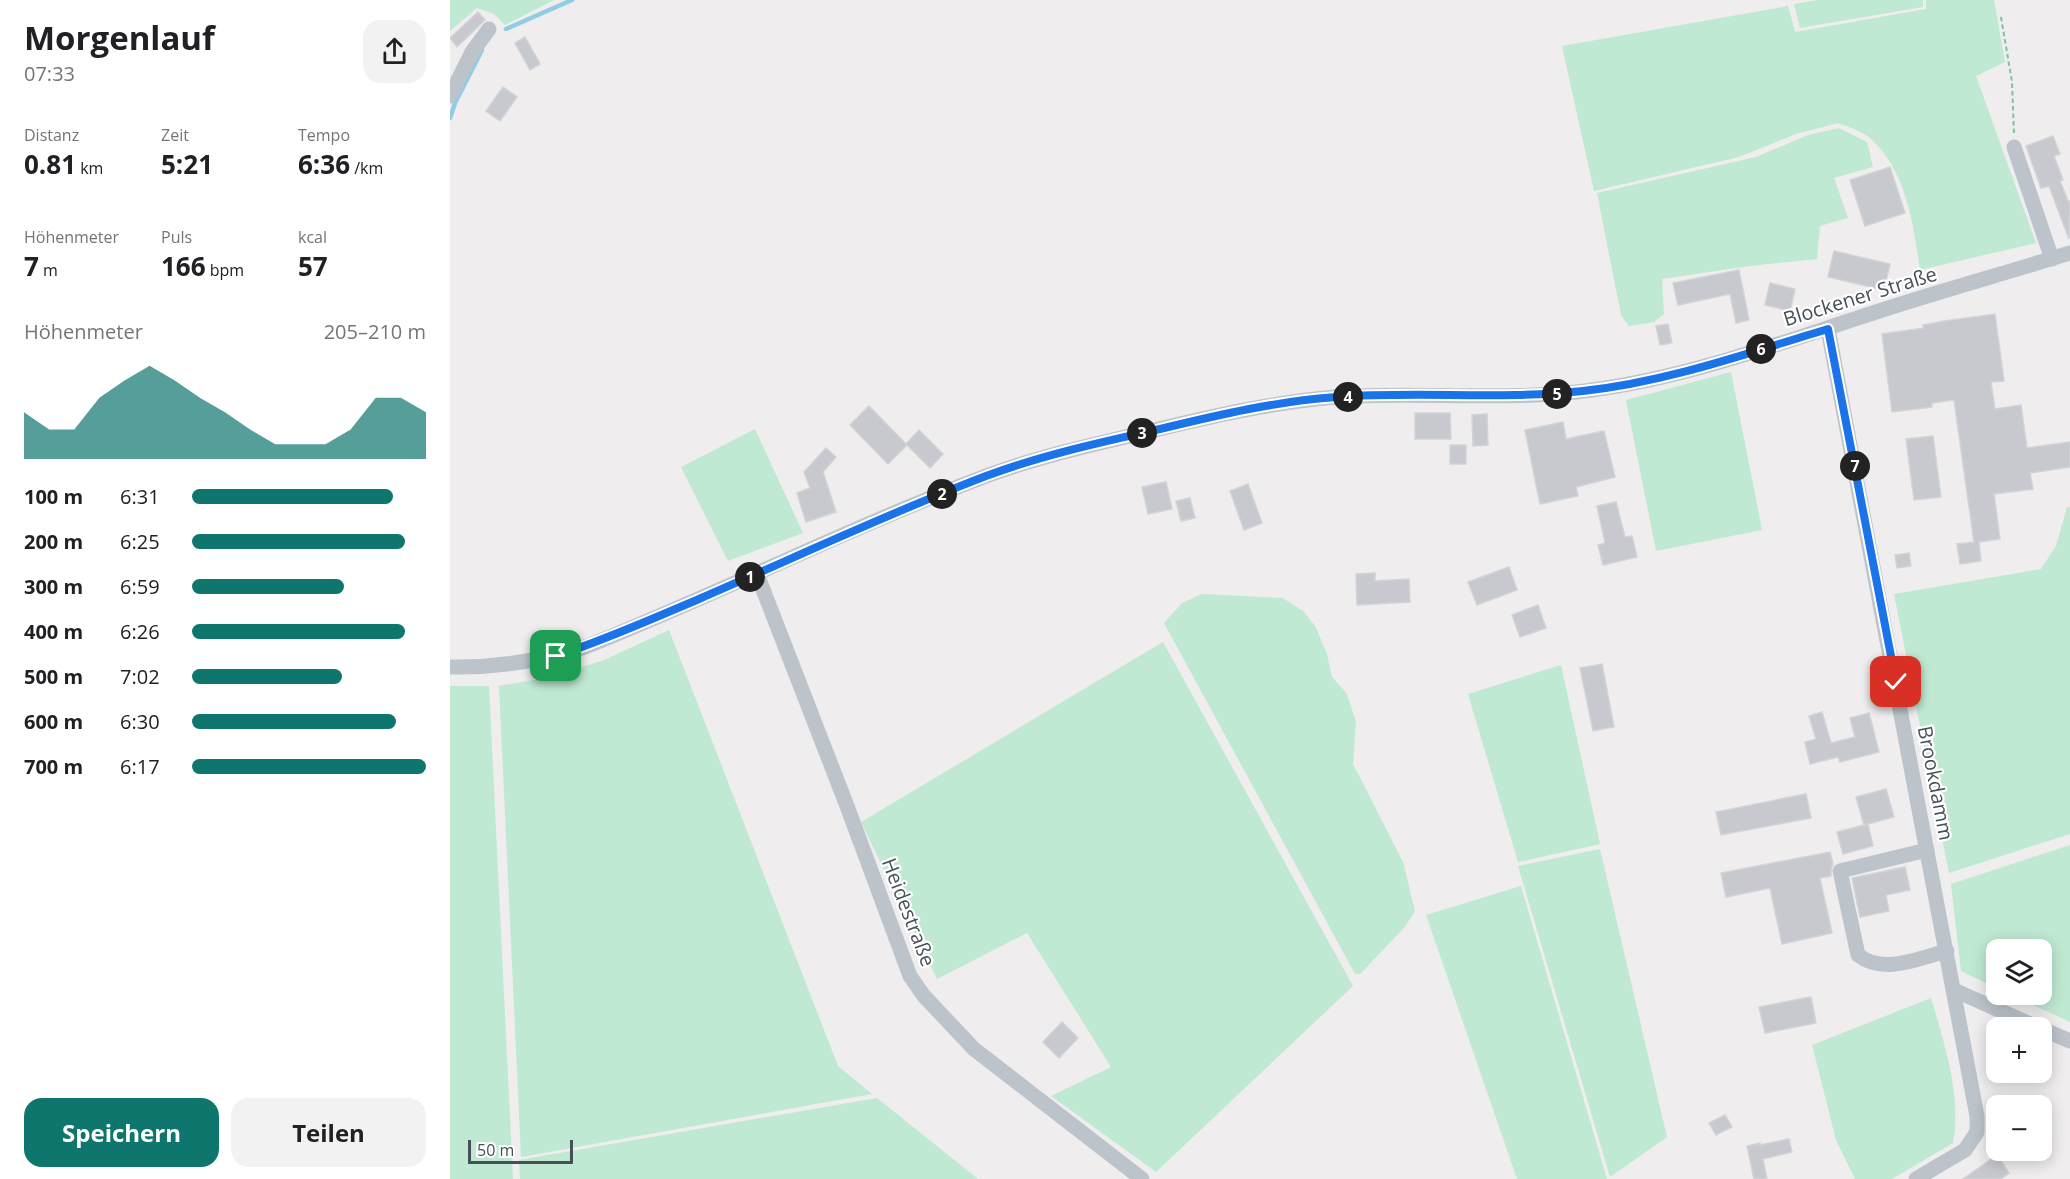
<!DOCTYPE html>
<html lang="de">
<meta charset="utf-8">
<style>
:root{--surface:#fff;--page:#f2f2f2;--text:#202124;--muted:#757577;--accent:#0f766e}
body{margin:0;font-family:"Open Sans",sans-serif;background:var(--page);color:var(--text);height:100vh;display:flex;flex-direction:column;font-size:22px;white-space:nowrap}
*{box-sizing:border-box;margin:0}
p{font-size:20px;color:var(--muted)}
.icon{flex:none;width:33px;height:33px;fill:none;stroke:currentColor;stroke-width:2;stroke-linecap:round;stroke-linejoin:round}
.map{position:relative;flex:1;overflow:hidden}
.side{display:flex;flex-direction:column;background:var(--surface);width:450px}
.side>*{flex:none}
.buttons{position:absolute;left:1536px;top:939px;display:grid;gap:12px}
.buttons a{display:grid;place-items:center;width:66px;height:66px;border-radius:12px;background:var(--surface);box-shadow:0 3px 15px #0003;font-size:30px}
.scale{position:absolute;left:18px;bottom:15px;width:105px;box-sizing:border-box;padding-left:6px;border:3px solid #474f58;border-top:0;font-size:16px;line-height:21px;white-space:nowrap;color:#474f58;-webkit-text-stroke:4px #fff;paint-order:stroke}
.pin{position:absolute;display:grid;place-items:center;width:51px;height:51px;color:#fff;margin:-26px;border-radius:12px;box-shadow:0 3px 9px #0006}
.km{position:absolute;width:30px;height:30px;margin:-15px;border-radius:50%;background:#222;color:#fff;font-size:16px;line-height:30px;text-align:center}
.round{display:grid;place-items:center;flex:none;width:63px;height:63px;border-radius:18px;background:var(--page)}
.overview{display:flex;align-items:center;justify-content:space-between;height:102px;padding:0 24px}
h1{font-size:33px;font-weight:700;line-height:45px}
.stats{display:grid;grid-template-columns:repeat(3,1fr);gap:9px;height:102px;padding:6px 24px}
.stats div{display:grid;align-content:center}
.stats b{font-size:26px;font-weight:700}
.stats small{font-size:16px;font-weight:400}
.stats p{font-size:16px}
.chart{height:168px;padding:12px 24px}
.chart p{display:flex;justify-content:space-between}
.chart svg{width:100%;height:108px;margin-top:6px;fill:var(--accent);opacity:.7}
.cta{display:flex;gap:12px;margin-top:auto;padding:12px 24px}
.cta a{flex:1;height:69px;border-radius:18px;background:var(--accent);color:#fff;font-size:24px;font-weight:700;line-height:69px;text-align:center}
.cta a+a{background:var(--page);color:var(--text)}
ul{padding:0 24px;list-style:none;font-size:20px}
li{display:grid;grid-template-columns:96px 72px 1fr;align-items:center;height:45px}
li i{height:15px;border-radius:8px;background:var(--accent)}
main{display:flex;flex:1;min-height:0}
.map>svg:first-child{display:block}
.green{fill:#bfe9d2}
.lines{fill:none;stroke-linecap:round;stroke-linejoin:round}
.stream{stroke:#90cce2;stroke-width:4.5}
.building{fill:#c7c9cf;stroke:#d1d3d8;stroke-width:1.5}
.path{stroke:#7ac4a4;stroke-width:2;stroke-dasharray:4.5 3;stroke-linecap:butt}
.minor{stroke:#bcc3cb;stroke-width:15}
.route-casing{stroke:#fff;stroke-width:12}
.route{stroke:#1a73e8;stroke-width:8}
.labels{text-anchor:middle;dominant-baseline:central;stroke-width:4.5;stroke-linejoin:round;paint-order:stroke}
.street-label{font-size:20px;fill:#474f58;stroke:#fff}
</style>
<main>
<section class="side">
<div class="overview"><div><h1>Morgenlauf</h1><p>07:33</p></div><a class="round"><svg class="icon" aria-label="share" viewBox="0 0 24 24"><path d="M12 15V3M7 8l5-5 5 5M5 13v7h14v-7"/></svg></a></div>
<div class="stats">
<div><p>Distanz</p><b>0.81<small> km</small></b></div>
<div><p>Zeit</p><b>5:21</b></div>
<div><p>Tempo</p><b>6:36<small> /km</small></b></div>
</div>
<div class="stats">
<div><p>Höhenmeter</p><b>7<small> m</small></b></div>
<div><p>Puls</p><b>166<small> bpm</small></b></div>
<div><p>kcal</p><b>57</b></div>
</div>
<div class="chart"><p><span>Höhenmeter</span>205–210 m</p>
<svg viewBox="0 0 160 44" preserveAspectRatio="none"><path d="M0 44V25L10 32L20 32L30 19L40 12L50 6L60 12L70 19L80 25L90 32L100 38L110 38L120 38L130 32L140 19L150 19L160 25V44z"/></svg>
</div>
<ul>
<li><b>100 m</b>6:31<i style="width:86%"></i></li>
<li><b>200 m</b>6:25<i style="width:91%"></i></li>
<li><b>300 m</b>6:59<i style="width:65%"></i></li>
<li><b>400 m</b>6:26<i style="width:91%"></i></li>
<li><b>500 m</b>7:02<i style="width:64%"></i></li>
<li><b>600 m</b>6:30<i style="width:87%"></i></li>
<li><b>700 m</b>6:17<i style="width:100%"></i></li>
</ul>
<div class="cta"><a>Speichern</a><a>Teilen</a></div>
</section>
<div class="map">
<svg width="1620" height="1179" viewBox="0 0 1620 1179">
<rect width="100%" height="100%" fill="#efeded"/>
<!-- green -->
<g class="green">
<path d="M0,0H104L55,25L44,14L27,8L0,31Z"/>
<path d="M1368,0H1473V7L1350,28L1344,4Z"/>
<path d="M1476,0H1544L1555,62L1526,76L1586,243L1470,270C1463,224 1457,172 1421,139C1413,131 1398,127 1388,123L1346,134L1289,157L1144,191L1112,46L1338,6L1345,32L1476,9Z"/>
<path d="M1389,128L1417,142L1423,167L1384,178L1398,218L1370,226L1367,259L1300,266L1212,279L1214,314L1204,322L1179,326L1171,315L1147,193L1306,157L1358,135Z"/>
<path d="M1281,372L1312,530L1206,551L1176,400Z"/>
<path d="M305,429L353,533L278,561L231,467Z"/>
<path d="M1617,507H1620V834L1499,873L1444,594L1591,569L1606,546Z"/>
<path d="M752,594L833,598L853,611L865,626L877,654L882,677L897,694L906,722L903,764L953,862L965,911L954,928L910,974H905L714,623L732,603Z"/>
<path d="M219,630L388,1066L422,1094L71,1157L49,686L101,677L154,660Z"/>
<path d="M713,642L903,986L706,1172L601,1096L661,1067L577,933L487,979L411,822Z"/>
<path d="M1111,665L1150,844L1068,862L1018,694Z"/>
<path d="M0,686H39L63,1179H0Z"/>
<path d="M1620,845V1022L1561,995L1592,994V950H1546V988L1511,971L1501,884Z"/>
<path d="M1150,849L1217,1137L1160,1177L1068,866Z"/>
<path d="M1071,886L1157,1179H1067L976,915Z"/>
<path d="M1481,998C1494,1042 1512,1097 1503,1143L1442,1179H1405L1386,1140L1362,1045Z"/>
<path d="M427,1098L528,1179H70L69,1160Z"/>
</g>
<g class="lines">
<!-- stream -->
<g class="stream">
<path d="M56,29L122,0"/>
<path d="M0,118L5,103L32,50"/>
</g>
</g>
<!-- building -->
<g class="building">
<path d="M28,12L35,20L7,47L0,38Z"/>
<path d="M75,37L90,64L80,70L65,43Z"/>
<path d="M53,87L67,97L50,121L36,111Z"/>
<path d="M1603,136L1610,154L1604,156L1613,180L1610,181L1618,201H1620L1619,239L1599,186L1591,188L1576,146Z"/>
<path d="M1440,167L1455,213L1415,226L1400,180Z"/>
<path d="M1384,251L1440,264L1434,290L1378,277Z"/>
<path d="M1289,270L1299,320L1286,323L1280,294L1228,305L1223,283Z"/>
<path d="M1320,283L1345,289L1340,311L1315,305Z"/>
<path d="M1545,314L1554,381L1541,382L1545,409L1571,405L1577,448L1620,442V467L1580,473L1583,489L1544,494L1550,539L1529,542L1531,561L1510,564L1507,544L1524,542L1504,400L1482,403V407L1442,412L1432,334L1474,328L1473,325L1494,321Z"/>
<path d="M1218,324L1222,343L1210,345L1206,326Z"/>
<path d="M419,406L456,444L469,430L493,454L480,468L457,445L438,464L400,425Z"/>
<path d="M965,413H1000L1001,439H965Z"/>
<path d="M1037,414L1038,445L1023,446L1022,415Z"/>
<path d="M1113,422L1116,439L1154,431L1165,477L1126,487L1128,496L1090,504L1075,430Z"/>
<path d="M1483,436L1491,497L1464,500L1456,439Z"/>
<rect x="1000" y="445" width="16" height="19"/>
<path d="M376,448L386,457L373,472L386,512L356,522L347,493L360,488L354,472Z"/>
<path d="M716,482L722,509L698,514L692,487Z"/>
<path d="M798,484L812,523L794,530L780,491Z"/>
<path d="M740,498L745,518L731,521L726,501Z"/>
<path d="M1166,502L1175,537L1182,536L1187,557L1153,565L1148,545L1155,543L1147,506Z"/>
<path d="M1459,553L1461,566L1447,568L1445,555Z"/>
<path d="M1059,567L1067,590L1027,605L1018,582Z"/>
<path d="M925,573V581L959,579L960,602L907,605L906,574Z"/>
<path d="M1088,605L1096,628L1070,637L1062,615Z"/>
<path d="M1152,664L1164,727L1143,731L1130,668Z"/>
<path d="M1372,712L1381,743L1405,737L1400,718L1419,713L1429,752L1390,762L1388,757L1360,764L1355,742L1366,739L1359,716Z"/>
<path d="M1436,789L1444,817L1414,825L1406,797Z"/>
<path d="M1356,794L1361,818L1271,835L1266,812Z"/>
<path d="M1418,824L1423,846L1393,854L1387,832Z"/>
<path d="M1380,852L1383,864L1381,869V876L1370,878L1382,933L1332,944L1320,888L1276,897L1271,873Z"/>
<path d="M1455,867L1460,890L1436,895L1439,911L1410,917L1402,878Z"/>
<path d="M1361,997L1366,1023L1315,1033L1309,1007Z"/>
<path d="M612,1022L628,1038L609,1058L593,1042Z"/>
<path d="M1275,1115L1282,1127L1266,1135L1259,1123Z"/>
<path d="M1339,1139L1342,1152L1313,1159L1317,1179H1304L1297,1146L1310,1143V1145Z"/>
<path d="M1547,1155L1559,1173L1551,1179H1513Z"/>
</g>
<g class="lines">
<!-- path -->
<path class="path" d="M1551,17L1562,82L1564,134"/>
<!-- minor -->
<g class="minor">
<path d="M0,96L22,52L39,29"/>
<path d="M1564,147L1602,259"/>
<path d="M1378,329L1527,1116V1132L1515,1150L1466,1179"/>
<path d="M307,574L397,806L460,976L474,996L524,1049L692,1179"/>
<path d="M0,667C47,668 90,661 135,647C270,593 401,527 536,476C592,455 652,443 709,429C767,415 826,402 885,397C971,391 1056,402 1142,390C1240,377 1333,342 1426,312C1490,291 1556,273 1620,253"/>
<path d="M1477,850L1390,871L1408,955C1433,975 1469,958 1497,951"/>
<path d="M1504,990L1589,1028"/>
<path d="M1592,1029L1620,1041"/>
</g>
</g>
<g class="lines">
<defs>
<path id="route" d="M106,656C155,640 202,619 249,599C344,558 439,513 536,476C592,455 652,442 710,429C768,415 827,401 887,397C969,391 1051,400 1133,391C1217,382 1298,353 1378,329L1446,682"/>
</defs>
<!-- route casing -->
<use href="#route" class="route-casing"/>
<!-- route -->
<use href="#route" class="route"/>
</g>
<g class="labels">
<!-- street labels -->
<g class="street-label">
<text transform="translate(1410 296) rotate(-17)">Blockener Straße</text>
<text transform="translate(1486 783) rotate(79)">Brookdamm</text>
<text transform="translate(459 912) rotate(69)">Heidestraße</text>
</g>
</g>
</svg>
<div class="buttons">
<a><svg class="icon" aria-label="layers" viewBox="0 0 24 24"><path d="M12 4l9 5-9 5-9-5zM3 14l9 5 9-5"/></svg></a>
<a>+</a>
<a>−</a>
</div>
<div class="scale">50 m</div>
<div class="pin" style="left:106px;top:656px;background:#1e9e55"><svg class="icon" aria-label="arrive" viewBox="0 0 24 24"><path d="M6 21V4h12l-3 4 3 4H6"/></svg></div>
<div class="pin" style="left:1446px;top:682px;background:#d93025"><svg class="icon" aria-label="check" viewBox="0 0 24 24"><path d="M5 12l5 5 9-10"/></svg></div>
<b class="km" style="left:300px;top:577px">1</b>
<b class="km" style="left:492px;top:494px">2</b>
<b class="km" style="left:692px;top:433px">3</b>
<b class="km" style="left:898px;top:397px">4</b>
<b class="km" style="left:1107px;top:394px">5</b>
<b class="km" style="left:1311px;top:349px">6</b>
<b class="km" style="left:1405px;top:466px">7</b>
</div>
</main>
